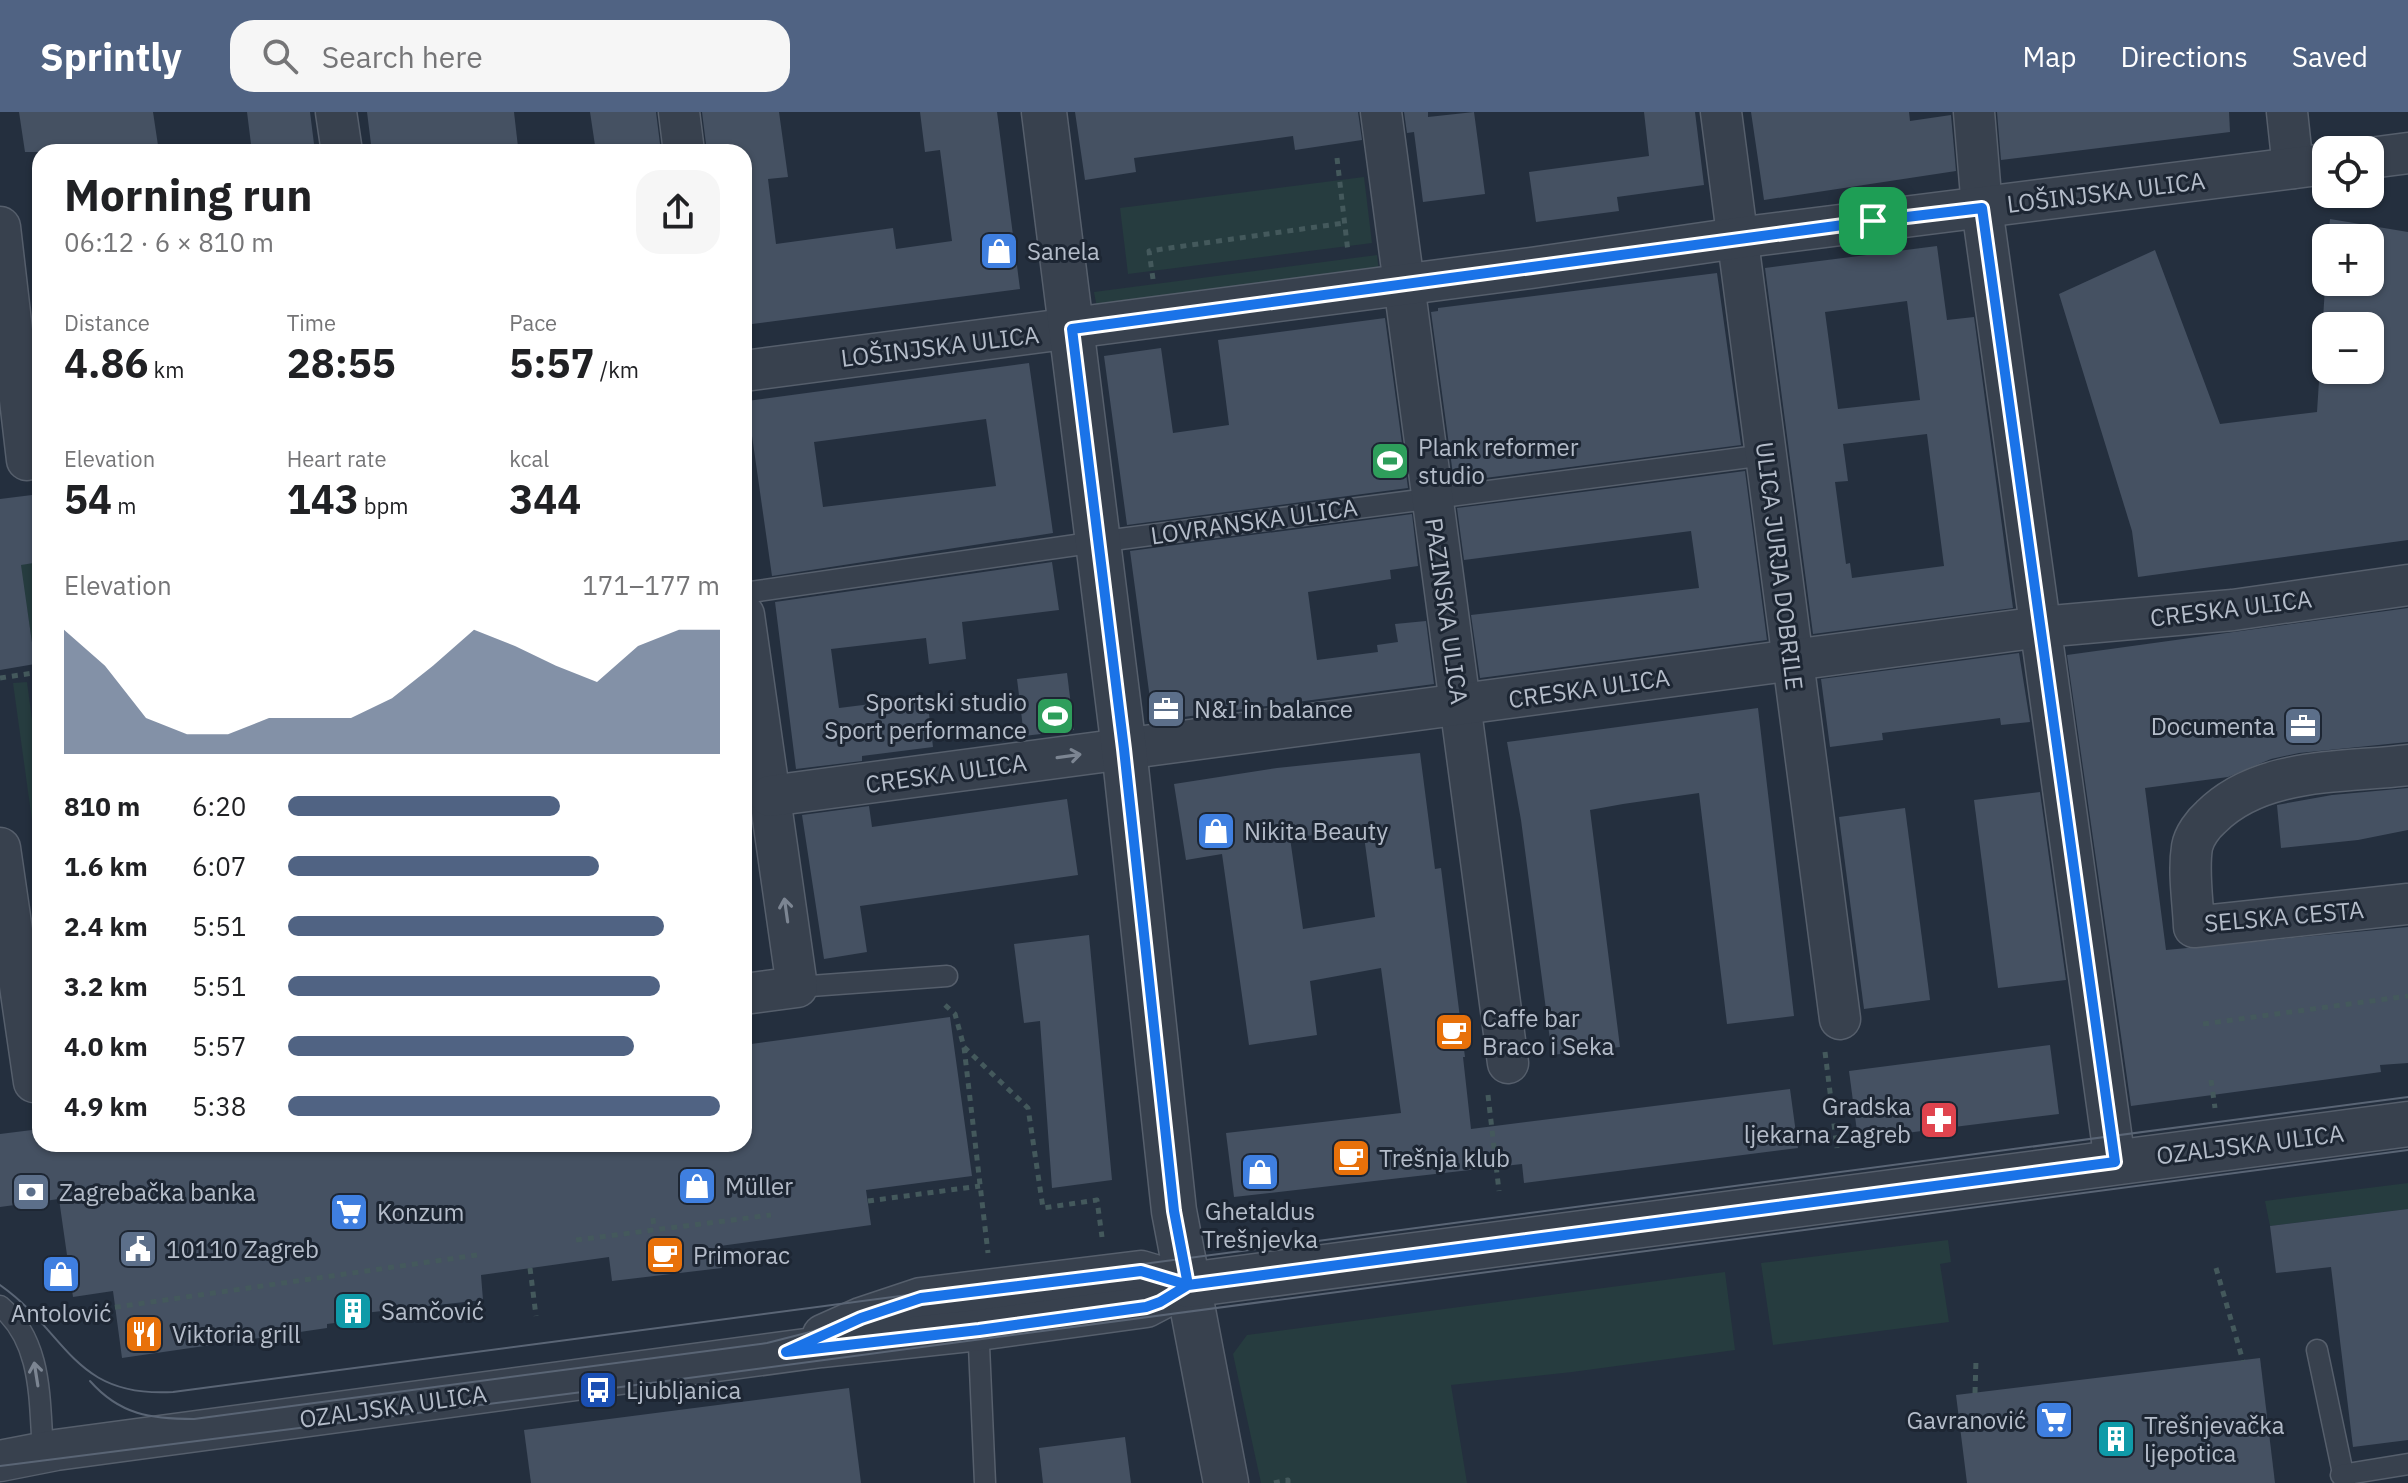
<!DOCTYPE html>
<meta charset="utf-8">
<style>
:root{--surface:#fff;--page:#f6f6f6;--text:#202124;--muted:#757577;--accent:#506383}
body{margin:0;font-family:"IBM Plex Sans",sans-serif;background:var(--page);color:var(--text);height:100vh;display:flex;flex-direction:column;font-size:30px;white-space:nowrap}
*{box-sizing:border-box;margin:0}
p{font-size:26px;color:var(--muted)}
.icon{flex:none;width:44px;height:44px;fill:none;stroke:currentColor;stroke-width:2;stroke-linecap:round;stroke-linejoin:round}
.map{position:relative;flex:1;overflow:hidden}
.sheet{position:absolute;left:32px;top:32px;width:720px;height:1008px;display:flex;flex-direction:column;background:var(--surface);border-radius:24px;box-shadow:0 2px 6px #0004}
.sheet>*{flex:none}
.buttons{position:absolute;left:2312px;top:24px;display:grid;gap:16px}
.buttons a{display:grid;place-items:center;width:72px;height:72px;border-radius:16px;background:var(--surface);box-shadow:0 2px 6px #0004;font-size:40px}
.pin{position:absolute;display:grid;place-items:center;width:68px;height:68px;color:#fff;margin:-34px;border-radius:16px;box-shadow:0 4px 12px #0006}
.round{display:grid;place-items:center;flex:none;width:84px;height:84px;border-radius:24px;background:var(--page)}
.head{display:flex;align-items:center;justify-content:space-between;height:136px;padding:0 32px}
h1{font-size:44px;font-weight:700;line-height:60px}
.figures{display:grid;grid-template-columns:repeat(3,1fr);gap:12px;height:136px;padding:8px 32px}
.figures div{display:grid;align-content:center}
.figures b{font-size:40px;font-weight:700}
.figures small{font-size:22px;font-weight:400}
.figures p{font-size:22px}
.chart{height:224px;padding:16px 32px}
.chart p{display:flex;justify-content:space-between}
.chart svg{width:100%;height:144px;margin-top:8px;fill:var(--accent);opacity:.7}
ul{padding:0 32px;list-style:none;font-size:26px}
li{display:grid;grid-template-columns:128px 96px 1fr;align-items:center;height:60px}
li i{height:20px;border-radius:10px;background:var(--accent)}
header{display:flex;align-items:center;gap:48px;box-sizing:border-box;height:112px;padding:0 40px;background:var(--accent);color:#fff}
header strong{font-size:38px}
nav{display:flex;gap:44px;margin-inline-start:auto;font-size:28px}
.search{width:560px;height:72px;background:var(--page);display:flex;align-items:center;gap:20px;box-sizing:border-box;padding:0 28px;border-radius:24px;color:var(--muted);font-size:30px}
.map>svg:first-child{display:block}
.green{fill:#263c3f}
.building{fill:#455162;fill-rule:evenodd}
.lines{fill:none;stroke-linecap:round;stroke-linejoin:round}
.service-casing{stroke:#565f6c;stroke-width:23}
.minor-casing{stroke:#565f6c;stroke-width:43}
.tertiary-casing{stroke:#565f6c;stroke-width:47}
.path{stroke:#44595c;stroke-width:5;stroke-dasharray:6 6;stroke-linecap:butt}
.service{stroke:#38414e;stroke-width:20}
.minor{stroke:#38414e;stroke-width:40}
.tertiary{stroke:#38414e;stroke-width:44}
.tram{stroke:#5a6575;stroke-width:2}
.oneway{stroke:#7c8592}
.route-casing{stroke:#fff;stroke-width:16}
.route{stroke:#1a73e8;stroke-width:10}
.labels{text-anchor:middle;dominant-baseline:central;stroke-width:6;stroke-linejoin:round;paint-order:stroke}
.street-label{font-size:24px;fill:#b4bcc9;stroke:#1d2633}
.poi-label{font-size:24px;fill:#b4bcc9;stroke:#1d2633;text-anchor:start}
</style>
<header>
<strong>Sprintly</strong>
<div class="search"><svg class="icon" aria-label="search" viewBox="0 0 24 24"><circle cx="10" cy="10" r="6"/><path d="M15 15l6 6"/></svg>Search here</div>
<nav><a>Map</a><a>Directions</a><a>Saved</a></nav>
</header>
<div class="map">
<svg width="2408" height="1371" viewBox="0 0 2408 1371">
<rect width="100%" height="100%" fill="#242f3e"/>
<!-- green -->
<g class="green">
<path d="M1364,65L1372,131L1128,162L1120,96Z"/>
<path d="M1377,143L1379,159L1097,196L1094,180Z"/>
<path d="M40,450V552H35L27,497L0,500V455Z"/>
<path d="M27,570L40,668V766L13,571Z"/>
<path d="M2408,1071V1097L2270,1114L2265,1089Z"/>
<path d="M1948,1128L1951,1150L1940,1152L1949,1210L1773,1233L1761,1151Z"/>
<path d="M1725,1160L1735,1238L1572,1260L1451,1273L1467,1371H1261L1233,1242L1247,1223Z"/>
</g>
<!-- building -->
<g class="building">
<path d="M19,0H153L159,40H25Z"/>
<path d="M247,0H310L315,40H252Z"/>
<path d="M367,0H514L518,35L483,40H372Z"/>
<path d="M590,0H656L661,40H596Z"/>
<path d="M702,0H779L788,65L768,67L776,132L893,116L896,137L952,129L940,38L925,40L920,0H997L1020,177L744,213V40H707Z"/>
<path d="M1075,0H1358L1362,28L1295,38L1293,24L1134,46L1136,60L1085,68Z"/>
<path d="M1404,0H1428V5L1474,0L1485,82L1423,90L1414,20L1407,21Z"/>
<path d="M1644,0H1695L1704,73L1617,85L1619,99L1536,110L1529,60L1649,44Z"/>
<path d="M1751,0H1909L1910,9L1951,3L1956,59L1764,88Z"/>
<path d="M1997,0H2229L2230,20L2001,48Z"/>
<path d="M2330,107L2408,120V428L2138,465L2132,419L2059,182L2155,138L2220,312L2317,300L2326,160V170H2370V126H2328ZM2326,214H2370V258H2326Z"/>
<path d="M1937,134L1947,208L1974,205L2013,496L1813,522L1765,156ZM1907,189L1920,288L1838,297L1825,200ZM1927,322L1944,454L1852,466L1850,451L1846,452L1835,370L1848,369L1843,332Z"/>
<path d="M1717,161L1741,333L1454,370L1431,200L1438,199V196Z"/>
<path d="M1385,206L1408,376L1127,413L1104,244L1161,236L1173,321L1229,313L1218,228Z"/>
<path d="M1029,251L1053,421L772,464L747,289ZM986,307L996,374L823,395L814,330Z"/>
<path d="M1745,359L1767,528L1480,566L1471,503L1699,476L1691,419L1464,448L1457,396Z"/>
<path d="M40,382V450L21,453L35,552L0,558V387Z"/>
<path d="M1412,402L1418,454L1390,458L1391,467L1308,480L1317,548L1378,540L1377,533L1398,530L1395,512L1426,509L1434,572L1153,609L1130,439Z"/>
<path d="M1052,450L1059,498L962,510L966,547L929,552L926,526L831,537L839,596L927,585L933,635L862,644V649L796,657L775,490Z"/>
<path d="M2408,496V630L2299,641L2271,647L2228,665L2145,676L2166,838L2408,815V951L2380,953L2381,960L2131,994L2067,543Z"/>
<path d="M2019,541L2030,610L2001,613L2000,606L1882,621L1883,628L1830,635L1821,567Z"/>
<path d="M1067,561L1074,618L1024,624L1017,567Z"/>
<path d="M1758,596L1794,904L1727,912L1699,681L1623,692L1590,698L1620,935L1552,943L1521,708L1507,630Z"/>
<path d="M1420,641L1435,757L1441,756L1465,945H1463L1471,1017L1790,977L1798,1036L1524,1071L1522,1052L1234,1085L1226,1021L1401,1001L1381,856L1310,869L1317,923L1249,933L1222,742L1186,748L1174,672L1277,656ZM1363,717L1375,805L1303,817L1290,726Z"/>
<path d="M2408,676V718L2358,728L2281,736L2277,693L2332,683Z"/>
<path d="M2040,680L2066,868L1998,876L1974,688Z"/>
<path d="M1067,687L1078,763L860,794L867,840L824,847L802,703L869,694L872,715Z"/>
<path d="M1905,696L1930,888L1864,897L1839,705Z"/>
<path d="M1089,823L1112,1068L1052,1076L1040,909L1024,911L1014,832Z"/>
<path d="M950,905L972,1064L866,1078L871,1113L720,1134L722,1156L612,1169L609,1145L481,1163L483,1188L364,1201L365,1207L327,1212V1216L122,1246L113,1179L73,1185L59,1087L0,1095V1022L40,1017V1032H744V933Z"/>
<path d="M2050,933L2059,1002L1858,1027L1849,959Z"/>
<path d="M2408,1097V1328L2353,1335L2331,1155L2276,1161L2270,1114Z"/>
<path d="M2260,1246L2275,1371H1967L1956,1283Z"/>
<path d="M849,1276L861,1371H531L524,1318Z"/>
<path d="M1125,1325L1131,1371H1043L1039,1336Z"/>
</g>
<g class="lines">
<defs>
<g id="service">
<path d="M744,481L1097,430L1765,343"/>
<path d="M797,875L947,864"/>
<path d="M0,1194C43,1230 39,1288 43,1339"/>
<path d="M978,1211L985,1371"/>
<path d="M2317,1238L2345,1371"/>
<path d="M2341,1363L2408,1352"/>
</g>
<g id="minor">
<path d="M336,0L342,40"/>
<path d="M679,0L684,40"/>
<path d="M1381,0L1508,951"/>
<path d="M1721,0L1840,907"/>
<path d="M1974,0L1982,96L2115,1050"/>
<path d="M2287,0L2293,56"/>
<path d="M2370,46L2408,41"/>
<path d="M0,115L27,348"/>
<path d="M744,259L1531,156L1737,126L2326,52"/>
<path d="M744,503L797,875L744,882"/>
<path d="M2408,653C2342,661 2261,655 2211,705C2203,712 2194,724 2192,735C2188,760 2193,790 2194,815L2408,792"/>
<path d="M770,684L2041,515L2233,498L2408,473"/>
<path d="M0,736L34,970"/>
<path d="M823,1223L861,1206L921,1186L1141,1159L1188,1173"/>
<path d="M0,1349L56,1338L821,1235L979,1218L1146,1195L1188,1173"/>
</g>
<g id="tertiary">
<path d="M1044,0L1124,637L1174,1099L1226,1371"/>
<path d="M1188,1173L2408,1012"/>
</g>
</defs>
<!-- service casing -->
<use href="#service" class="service-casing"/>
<!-- minor casing -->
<use href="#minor" class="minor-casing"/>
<!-- tertiary casing -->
<use href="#tertiary" class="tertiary-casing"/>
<!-- path -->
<g class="path">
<path d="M1337,46L1348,140"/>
<path d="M1153,167L1149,139L1344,111"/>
<path d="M0,566L40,560"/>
<path d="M945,893L955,902L964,935L988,1141"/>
<path d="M2203,912L2408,884"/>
<path d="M964,935L1028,996L1043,1096L1097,1088L1102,1125"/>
<path d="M1825,940L1837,1036"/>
<path d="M2211,968L2215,996"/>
<path d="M1488,983L1499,1079"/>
<path d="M868,1089L980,1074"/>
<path d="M653,1106L654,1117"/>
<path d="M576,1128L771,1103"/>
<path d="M530,1156L536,1204"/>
<path d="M2216,1156L2243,1249"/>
<path d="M103,1197L477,1143"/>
<path d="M1975,1281L1976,1248"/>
<path d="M1274,1371L1288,1368V1371"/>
</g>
<!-- service -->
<use href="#service" class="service"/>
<!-- minor -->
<use href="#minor" class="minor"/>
<!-- tertiary -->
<use href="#tertiary" class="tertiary"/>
<!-- tram -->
<g class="tram">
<path d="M0,1173C68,1221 72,1286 173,1280L2408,985"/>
<path d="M90,1269C120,1303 151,1307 194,1307L767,1231L814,1219L879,1193"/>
<path d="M0,1354L598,1278L2408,1038"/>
</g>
</g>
<!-- one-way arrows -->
<defs><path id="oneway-shaft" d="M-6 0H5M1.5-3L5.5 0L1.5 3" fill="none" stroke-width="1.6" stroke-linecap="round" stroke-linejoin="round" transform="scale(2)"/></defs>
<g class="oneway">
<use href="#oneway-shaft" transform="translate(1069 644) rotate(-8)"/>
<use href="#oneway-shaft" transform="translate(786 798) rotate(-98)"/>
<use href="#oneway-shaft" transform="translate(36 1262) rotate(-99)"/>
</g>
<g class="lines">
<defs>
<path id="route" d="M1873,109L1072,217L1124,637L1174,1099L1188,1173L1160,1190L1146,1195L979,1218L786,1240L861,1206L921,1186L1141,1159L1188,1173L2115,1050L1982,96L1873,109"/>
</defs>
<!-- route casing -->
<use href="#route" class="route-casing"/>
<!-- route -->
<use href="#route" class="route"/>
</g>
<!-- icons -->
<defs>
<symbol id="shop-square" viewBox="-11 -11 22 22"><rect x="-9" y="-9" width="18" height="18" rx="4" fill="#3f7fe0" stroke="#1d2633"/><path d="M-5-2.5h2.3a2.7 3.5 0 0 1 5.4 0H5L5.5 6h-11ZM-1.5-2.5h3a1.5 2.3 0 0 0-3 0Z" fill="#fff"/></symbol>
<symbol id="stadium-square" viewBox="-11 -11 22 22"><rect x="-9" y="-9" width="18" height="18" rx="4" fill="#2e9e5b" stroke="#1d2633"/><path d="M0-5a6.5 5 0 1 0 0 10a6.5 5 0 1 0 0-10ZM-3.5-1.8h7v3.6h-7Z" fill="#fff"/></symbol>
<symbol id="office-square" viewBox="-11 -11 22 22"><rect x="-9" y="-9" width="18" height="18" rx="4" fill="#5c6f8a" stroke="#1d2633"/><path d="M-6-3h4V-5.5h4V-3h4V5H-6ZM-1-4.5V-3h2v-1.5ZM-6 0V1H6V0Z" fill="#fff"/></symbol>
<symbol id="cafe-square" viewBox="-11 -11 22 22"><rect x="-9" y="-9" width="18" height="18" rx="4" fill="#e8710a" stroke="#1d2633"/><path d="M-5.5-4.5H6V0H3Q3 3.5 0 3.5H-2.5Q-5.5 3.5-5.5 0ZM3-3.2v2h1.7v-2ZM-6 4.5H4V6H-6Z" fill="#fff"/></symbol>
<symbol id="pharmacy-square" viewBox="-11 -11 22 22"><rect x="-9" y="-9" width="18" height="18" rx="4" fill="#e0444e" stroke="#1d2633"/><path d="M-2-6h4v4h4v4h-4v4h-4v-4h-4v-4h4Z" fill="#fff"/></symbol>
<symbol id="bank-square" viewBox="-11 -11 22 22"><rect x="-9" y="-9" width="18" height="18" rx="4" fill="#5c6f8a" stroke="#1d2633"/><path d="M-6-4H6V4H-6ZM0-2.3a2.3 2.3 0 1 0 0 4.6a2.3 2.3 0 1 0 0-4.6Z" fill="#fff"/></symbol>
<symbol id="supermarket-square" viewBox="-11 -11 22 22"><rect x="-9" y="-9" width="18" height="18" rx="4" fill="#3f7fe0" stroke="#1d2633"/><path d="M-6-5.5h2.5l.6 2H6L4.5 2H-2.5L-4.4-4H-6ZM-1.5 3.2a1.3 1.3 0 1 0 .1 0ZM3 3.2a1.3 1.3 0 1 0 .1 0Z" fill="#fff"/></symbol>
<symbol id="civic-square" viewBox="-11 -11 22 22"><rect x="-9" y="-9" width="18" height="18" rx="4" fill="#5c6f8a" stroke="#1d2633"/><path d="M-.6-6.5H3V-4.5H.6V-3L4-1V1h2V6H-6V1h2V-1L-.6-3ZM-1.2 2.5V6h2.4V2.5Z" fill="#fff"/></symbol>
<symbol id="building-square" viewBox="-11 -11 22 22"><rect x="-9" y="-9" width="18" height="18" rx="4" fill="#0f9aa8" stroke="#1d2633"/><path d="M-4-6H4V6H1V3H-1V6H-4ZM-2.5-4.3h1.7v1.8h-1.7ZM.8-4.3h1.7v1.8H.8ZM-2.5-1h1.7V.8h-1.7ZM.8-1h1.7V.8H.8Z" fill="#fff"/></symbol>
<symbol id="restaurant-square" viewBox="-11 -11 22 22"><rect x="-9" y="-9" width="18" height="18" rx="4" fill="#e8710a" stroke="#1d2633"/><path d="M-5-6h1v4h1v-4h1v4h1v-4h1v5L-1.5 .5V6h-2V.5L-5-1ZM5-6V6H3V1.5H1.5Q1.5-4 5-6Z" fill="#fff"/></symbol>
<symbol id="bus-square" viewBox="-11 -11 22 22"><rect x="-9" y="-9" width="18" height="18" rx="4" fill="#1a4fb4" stroke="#1d2633"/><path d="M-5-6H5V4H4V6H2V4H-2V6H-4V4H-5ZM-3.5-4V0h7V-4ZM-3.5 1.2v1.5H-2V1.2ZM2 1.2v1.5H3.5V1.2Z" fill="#fff"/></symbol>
</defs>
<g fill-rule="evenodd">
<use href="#shop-square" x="977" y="117" width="44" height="44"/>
<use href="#stadium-square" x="1368" y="327" width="44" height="44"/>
<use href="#office-square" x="1144" y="575" width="44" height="44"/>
<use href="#stadium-square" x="1033" y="582" width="44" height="44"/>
<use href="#office-square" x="2281" y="592" width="44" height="44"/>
<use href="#shop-square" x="1194" y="697" width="44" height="44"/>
<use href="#cafe-square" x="1432" y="898" width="44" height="44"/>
<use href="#pharmacy-square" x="1917" y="986" width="44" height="44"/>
<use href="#cafe-square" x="1329" y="1024" width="44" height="44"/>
<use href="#shop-square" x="1238" y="1038" width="44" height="44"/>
<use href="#shop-square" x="675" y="1052" width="44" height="44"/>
<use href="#bank-square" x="9" y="1058" width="44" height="44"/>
<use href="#supermarket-square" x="327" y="1078" width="44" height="44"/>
<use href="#civic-square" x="116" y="1115" width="44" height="44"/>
<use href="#cafe-square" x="643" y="1121" width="44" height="44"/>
<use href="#shop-square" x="39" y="1140" width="44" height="44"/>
<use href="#building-square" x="331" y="1177" width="44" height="44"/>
<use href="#restaurant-square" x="122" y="1200" width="44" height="44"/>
<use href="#bus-square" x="576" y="1256" width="44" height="44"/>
<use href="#supermarket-square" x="2032" y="1286" width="44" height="44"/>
<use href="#building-square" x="2094" y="1305" width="44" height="44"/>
</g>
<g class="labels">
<!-- street labels -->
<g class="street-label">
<text transform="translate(2106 80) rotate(-7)">LOŠINJSKA ULICA</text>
<text transform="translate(940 234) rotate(-7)">LOŠINJSKA ULICA</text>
<text transform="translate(1254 409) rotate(-8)">LOVRANSKA ULICA</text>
<text transform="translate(1780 454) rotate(83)">ULICA JURJA DOBRILE</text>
<text transform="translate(2231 496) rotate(-7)">CRESKA ULICA</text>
<text transform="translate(1447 499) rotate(82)">PAZINSKA ULICA</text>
<text transform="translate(1589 576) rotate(-8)">CRESKA ULICA</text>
<text transform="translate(946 661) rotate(-8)">CRESKA ULICA</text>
<text transform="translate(2284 804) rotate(-5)">SELSKA CESTA</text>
<text transform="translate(2250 1032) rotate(-7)">OZALJSKA ULICA</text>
<text transform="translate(393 1294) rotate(-8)">OZALJSKA ULICA</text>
</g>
<!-- poi labels -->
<g class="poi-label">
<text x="1027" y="139">Sanela</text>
<text x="1418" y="335">Plank reformer<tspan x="1418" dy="28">studio</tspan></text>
<text x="1027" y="590" text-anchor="end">Sportski studio<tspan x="1027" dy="28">Sport performance</tspan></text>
<text x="1194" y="597">N&amp;I in balance</text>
<text x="2275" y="614" text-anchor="end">Documenta</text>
<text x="1244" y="719">Nikita Beauty</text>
<text x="1482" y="906">Caffe bar<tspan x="1482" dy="28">Braco i Seka</tspan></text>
<text x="1911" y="994" text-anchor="end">Gradska<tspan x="1911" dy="28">ljekarna Zagreb</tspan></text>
<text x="1379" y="1046">Trešnja klub</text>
<text x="725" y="1074">Müller</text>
<text x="59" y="1080">Zagrebačka banka</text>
<text x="1260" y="1099" text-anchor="middle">Ghetaldus<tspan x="1260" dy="28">Trešnjevka</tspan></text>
<text x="377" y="1100">Konzum</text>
<text x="166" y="1137">10110 Zagreb</text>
<text x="693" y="1143">Primorac</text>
<text x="381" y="1199">Samčović</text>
<text x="61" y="1201" text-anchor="middle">Antolović</text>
<text x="172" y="1222">Viktoria grill</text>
<text x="626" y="1278">Ljubljanica</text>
<text x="2026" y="1308" text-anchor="end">Gavranović</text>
<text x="2144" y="1313">Trešnjevačka<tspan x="2144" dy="28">ljepotica</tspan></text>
</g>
</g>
</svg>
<div class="buttons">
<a><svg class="icon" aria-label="locate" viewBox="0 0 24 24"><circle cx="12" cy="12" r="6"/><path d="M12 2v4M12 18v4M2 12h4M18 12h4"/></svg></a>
<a>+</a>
<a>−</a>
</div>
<div class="pin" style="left:1873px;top:109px;background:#1e9e55"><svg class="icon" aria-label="arrive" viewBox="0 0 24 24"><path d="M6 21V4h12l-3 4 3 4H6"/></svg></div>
<section class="sheet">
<div class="head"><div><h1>Morning run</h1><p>06:12 · 6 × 810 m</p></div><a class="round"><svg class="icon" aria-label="share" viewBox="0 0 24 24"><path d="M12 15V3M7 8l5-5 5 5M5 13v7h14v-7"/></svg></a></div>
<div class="figures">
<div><p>Distance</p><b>4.86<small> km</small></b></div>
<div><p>Time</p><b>28:55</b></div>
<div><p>Pace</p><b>5:57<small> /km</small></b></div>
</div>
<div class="figures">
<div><p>Elevation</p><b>54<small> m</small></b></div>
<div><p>Heart rate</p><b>143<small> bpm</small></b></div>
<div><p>kcal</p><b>344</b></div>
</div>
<div class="chart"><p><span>Elevation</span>171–177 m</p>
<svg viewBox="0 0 160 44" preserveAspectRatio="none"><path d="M0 44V6L10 17L20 33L30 38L40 38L50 33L60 33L70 33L80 27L90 17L100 6L110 11L120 17L130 22L140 11L150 6L160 6V44z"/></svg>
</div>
<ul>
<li><b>810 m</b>6:20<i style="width:63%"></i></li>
<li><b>1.6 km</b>6:07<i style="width:72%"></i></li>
<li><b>2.4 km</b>5:51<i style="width:87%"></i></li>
<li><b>3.2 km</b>5:51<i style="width:86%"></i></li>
<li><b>4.0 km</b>5:57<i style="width:80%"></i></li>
<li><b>4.9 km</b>5:38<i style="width:100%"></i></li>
</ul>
</section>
</div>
